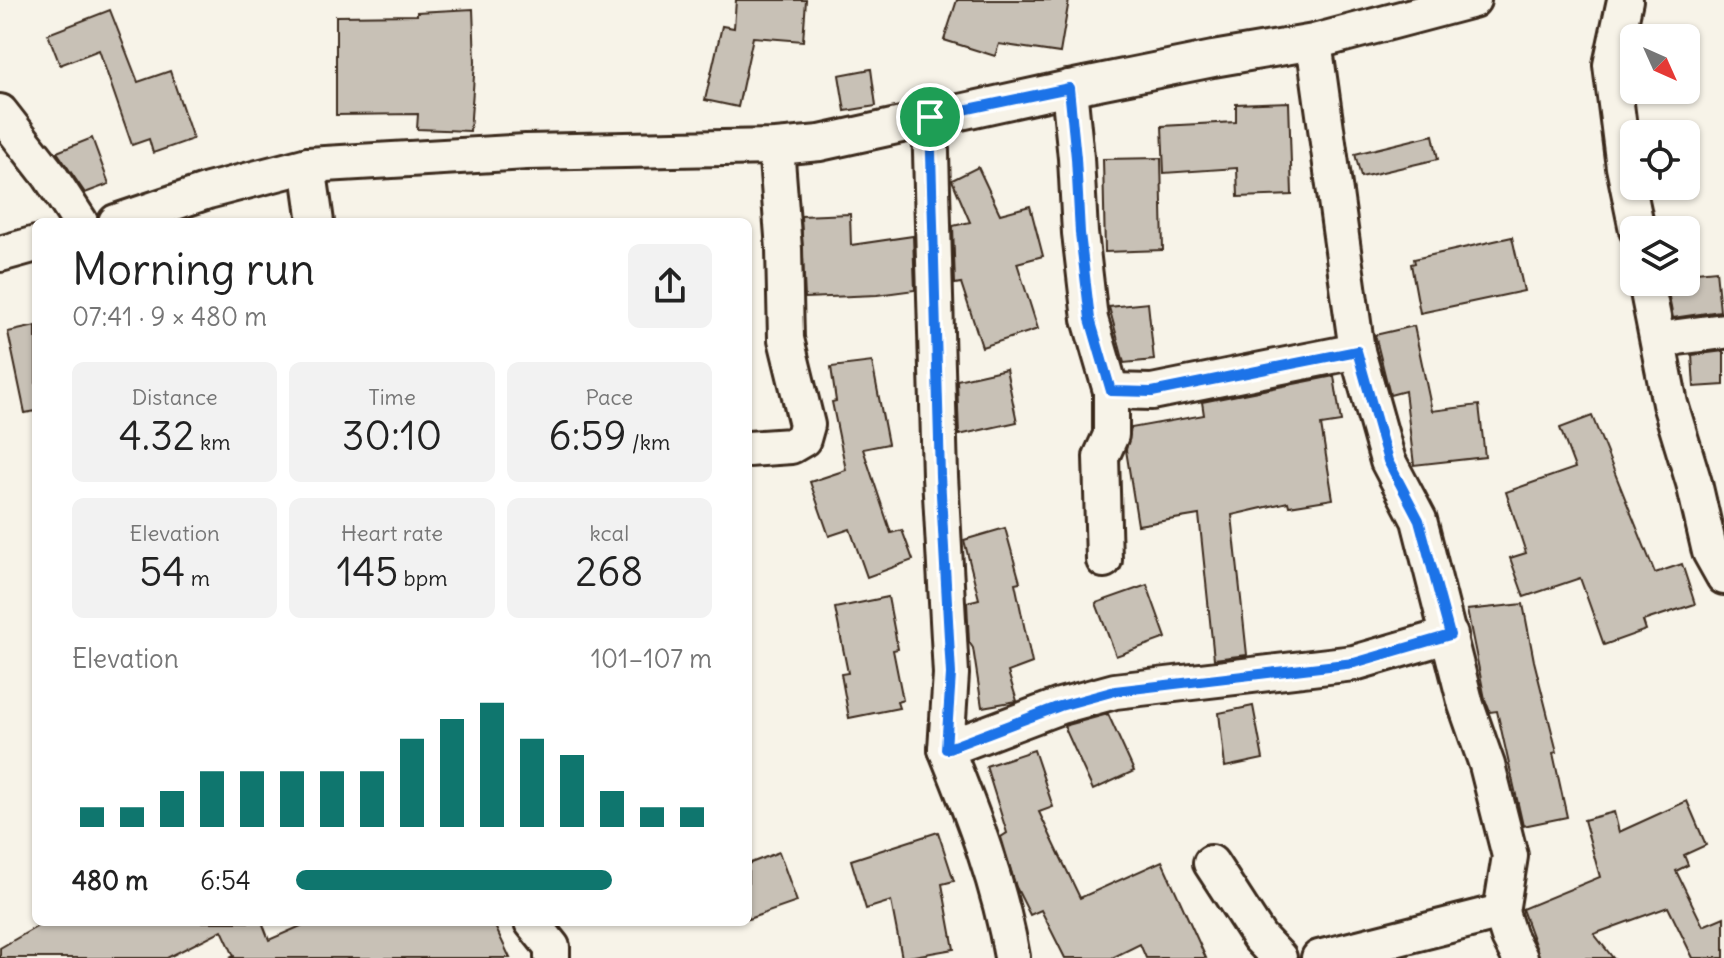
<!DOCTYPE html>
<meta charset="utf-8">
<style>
:root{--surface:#fff;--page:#f2f2f2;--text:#222;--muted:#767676;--accent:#0f766e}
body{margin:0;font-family:Delius,sans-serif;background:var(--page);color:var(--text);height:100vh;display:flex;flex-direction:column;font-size:30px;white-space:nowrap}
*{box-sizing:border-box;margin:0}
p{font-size:26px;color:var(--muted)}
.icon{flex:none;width:44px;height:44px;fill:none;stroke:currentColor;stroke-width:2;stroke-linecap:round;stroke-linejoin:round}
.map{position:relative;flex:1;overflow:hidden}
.panel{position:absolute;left:32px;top:218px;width:720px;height:708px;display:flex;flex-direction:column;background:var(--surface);border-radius:12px;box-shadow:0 2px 6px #0004}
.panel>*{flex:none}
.needle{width:52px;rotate:135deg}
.tools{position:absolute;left:1620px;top:24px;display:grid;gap:16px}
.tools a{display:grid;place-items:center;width:80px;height:80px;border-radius:12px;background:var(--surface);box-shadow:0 2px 6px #0004;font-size:40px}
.pin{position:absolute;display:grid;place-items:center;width:68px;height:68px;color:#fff;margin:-34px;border:4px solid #fff;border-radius:50%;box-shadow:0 2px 8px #0007}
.round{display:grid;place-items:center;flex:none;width:84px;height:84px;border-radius:12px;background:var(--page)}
.summary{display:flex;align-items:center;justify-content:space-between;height:136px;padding:0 40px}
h1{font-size:44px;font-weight:600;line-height:60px}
.figures{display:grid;grid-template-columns:repeat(3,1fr);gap:12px;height:136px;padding:8px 40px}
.figures div{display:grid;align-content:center;border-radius:12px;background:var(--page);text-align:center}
.figures b{font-size:40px;font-weight:600}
.figures small{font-size:22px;font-weight:400}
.figures p{font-size:22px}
.chart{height:224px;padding:16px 40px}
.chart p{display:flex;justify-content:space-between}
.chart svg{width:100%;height:144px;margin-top:8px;stroke:var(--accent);stroke-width:6}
ul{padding:0 40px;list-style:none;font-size:26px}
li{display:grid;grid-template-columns:128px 96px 1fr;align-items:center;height:60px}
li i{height:20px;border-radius:10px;background:var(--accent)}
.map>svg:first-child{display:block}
.building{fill:#c8c1b6;stroke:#3b2a1e;stroke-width:2}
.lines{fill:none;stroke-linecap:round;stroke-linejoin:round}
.minor-casing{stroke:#3b2a1e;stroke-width:40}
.minor{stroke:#f7f3e8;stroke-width:34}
.route-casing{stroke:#fff;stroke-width:16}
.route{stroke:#1a73e8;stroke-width:10}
</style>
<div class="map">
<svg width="1724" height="958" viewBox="0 0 1724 958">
<rect width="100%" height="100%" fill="#f7f3e8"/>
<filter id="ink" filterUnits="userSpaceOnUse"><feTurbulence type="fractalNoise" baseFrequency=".0125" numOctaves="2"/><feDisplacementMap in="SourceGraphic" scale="16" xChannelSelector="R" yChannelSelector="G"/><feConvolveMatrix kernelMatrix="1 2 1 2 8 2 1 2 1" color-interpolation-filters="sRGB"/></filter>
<g filter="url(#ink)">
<!-- building -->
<g class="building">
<path d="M736,0H806L803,41L753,37L738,107L705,100L722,26L734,28Z"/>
<path d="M957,0H1069L1060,53L999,44L995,56L944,40Z"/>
<path d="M473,9L475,62L470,131L417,129L418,114L336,115V16L417,15V12Z"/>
<path d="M110,10L138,82L170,71L193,139L153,153L149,139L132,145L99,50L60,65L48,34Z"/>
<path d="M871,69L876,106L845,111L839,75Z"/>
<path d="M1289,102L1292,195L1238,197L1237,168L1164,173L1162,126L1236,122V104Z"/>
<path d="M1433,135L1438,159L1361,177L1355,154Z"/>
<path d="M92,138L109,184L85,193L57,152Z"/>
<path d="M1161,158L1163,250L1105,252L1103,159Z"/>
<path d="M978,167L1000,214L1030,206L1043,256L1017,263L1038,329L982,347L961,283L955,284L953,226L970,222L952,180Z"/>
<path d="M850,214L851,245L913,236L915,290L877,295L805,298L801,216Z"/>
<path d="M1512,237L1524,291L1420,313L1411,264L1415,263L1414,259Z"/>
<path d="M1716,270L1720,311L1673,318L1666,282H1686V273Z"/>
<path d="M1148,303L1154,360L1124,363L1109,307Z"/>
<path d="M36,326V411L25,413L8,332Z"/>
<path d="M1414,326L1432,411L1479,405L1485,457L1414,465L1405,391L1390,395L1375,335Z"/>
<path d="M1724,351V385L1694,387L1692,355Z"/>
<path d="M872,362L888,444L863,449L891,533L902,530L913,560L867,577L850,529L829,536L810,482L846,470L832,402L836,401L831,367Z"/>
<path d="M1006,369L1017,422L959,435L957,380Z"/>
<path d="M1334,376L1341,422L1321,425L1333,499L1289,506L1288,502L1232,515L1247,655L1214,659L1199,515L1138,525L1126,450L1131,428L1204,415L1202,402Z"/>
<path d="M1592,416L1655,573L1682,564L1695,604L1643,621L1646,630L1604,645L1580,578L1524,597L1510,558L1526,553L1506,492L1575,468L1560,428Z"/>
<path d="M1005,528L1020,582L1015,583L1032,663L1008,672L1017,701L982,707L973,648L969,642L967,602L979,599L964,540Z"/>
<path d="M1147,585L1166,638L1116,656L1096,603Z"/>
<path d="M888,597L898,649L893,650L903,700L897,702L899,708L849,718L841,674L848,673L835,608Z"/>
<path d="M1523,604L1534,661L1557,752L1553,753L1567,817L1523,826L1497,711L1490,712L1485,699L1467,610Z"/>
<path d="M1253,706L1263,759L1225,767L1219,713Z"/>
<path d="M1108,714L1134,771L1093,790L1064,726Z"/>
<path d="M1034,750L1053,807L1039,812L1080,898L1162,861L1206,958H1146L1140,944L1112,958H1065L1041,910L1030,915L1016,887L1001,837L1007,833L986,766Z"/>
<path d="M1687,801L1706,845L1684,855L1688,865L1676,871L1703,926L1724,917V958H1693L1668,907L1594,934L1613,958H1540L1522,909L1600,877L1584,820L1614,812L1619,832Z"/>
<path d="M938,832L954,881L942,884L954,949L902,958L891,901L866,909L851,860Z"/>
<path d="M779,852L797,902L748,919V864Z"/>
<path d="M45,922H262L269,940L310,922H493L510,958H230L234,956L222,930L167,958H0V948Z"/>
</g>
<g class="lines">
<defs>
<g id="minor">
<path d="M1625,0L1611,65L1624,167L1637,230"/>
<path d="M1314,42L1357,351L1388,461L1419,520L1466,705L1487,765L1510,856L1501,912L1509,937L1520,958"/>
<path d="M1069,88L1076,158L1080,233L1090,319L1111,391V435L1101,457L1104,560"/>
<path d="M0,112L50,176L80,222"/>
<path d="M930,117L940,476L951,674L946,749"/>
<path d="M308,165L316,222"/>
<path d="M116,222L208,191L308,165L526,152L776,147L820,143L1069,88L1213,59L1314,42L1473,0"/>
<path d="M0,254L36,244"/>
<path d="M1646,282L1670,404L1694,483L1710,552L1724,577"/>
<path d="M1659,343L1678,337L1724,331"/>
<path d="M1111,391L1152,392L1357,351"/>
<path d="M748,449L791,446L803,439L807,425L786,339L784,249L776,147"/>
<path d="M1211,863L1259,937L1279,958"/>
<path d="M532,922L552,947V958"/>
<path d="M1012,957C1000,885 973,816 946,749L1060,706L1115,691L1354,663L1450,635"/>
<path d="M1319,958L1501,912"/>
</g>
</defs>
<!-- minor casing -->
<use href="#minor" class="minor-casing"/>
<!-- minor -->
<use href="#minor" class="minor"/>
</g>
</g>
<g class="lines" filter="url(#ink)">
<defs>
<path id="route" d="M1069,88L1076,158L1080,233L1090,319L1111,391L1152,392L1357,351L1388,461L1419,520L1450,635L1354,663L1115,691L1060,706L946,749L951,674L940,476L930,117Z"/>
</defs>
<!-- route casing -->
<use href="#route" class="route-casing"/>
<!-- route -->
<use href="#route" class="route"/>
</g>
</svg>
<div class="tools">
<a><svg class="needle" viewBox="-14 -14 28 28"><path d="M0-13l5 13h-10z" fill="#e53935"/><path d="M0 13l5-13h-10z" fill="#767676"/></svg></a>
<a><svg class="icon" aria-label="locate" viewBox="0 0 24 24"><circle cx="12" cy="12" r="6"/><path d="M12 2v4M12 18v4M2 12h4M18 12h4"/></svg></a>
<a><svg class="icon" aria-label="layers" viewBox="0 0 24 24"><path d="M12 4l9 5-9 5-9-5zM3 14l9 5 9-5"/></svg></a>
</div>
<div class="pin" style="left:930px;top:117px;background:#1e9e55"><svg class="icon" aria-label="arrive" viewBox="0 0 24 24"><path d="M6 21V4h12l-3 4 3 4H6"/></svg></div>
<section class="panel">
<div class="summary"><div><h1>Morning run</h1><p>07:41 · 9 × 480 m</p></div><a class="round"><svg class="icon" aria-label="share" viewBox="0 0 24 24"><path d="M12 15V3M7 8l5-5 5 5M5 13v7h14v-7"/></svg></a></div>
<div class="figures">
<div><p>Distance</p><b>4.32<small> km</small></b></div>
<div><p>Time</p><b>30:10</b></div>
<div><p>Pace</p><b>6:59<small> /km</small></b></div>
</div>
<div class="figures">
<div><p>Elevation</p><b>54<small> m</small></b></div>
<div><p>Heart rate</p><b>145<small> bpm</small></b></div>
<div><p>kcal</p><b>268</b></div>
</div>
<div class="chart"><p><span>Elevation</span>101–107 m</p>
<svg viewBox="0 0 160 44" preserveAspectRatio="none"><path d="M5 44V38M15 44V38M25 44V33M35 44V27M45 44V27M55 44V27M65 44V27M75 44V27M85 44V17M95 44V11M105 44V6M115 44V17M125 44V22M135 44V33M145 44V38M155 44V38"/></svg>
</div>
<ul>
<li><b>480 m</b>6:54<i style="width:76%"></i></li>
</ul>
</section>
</div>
